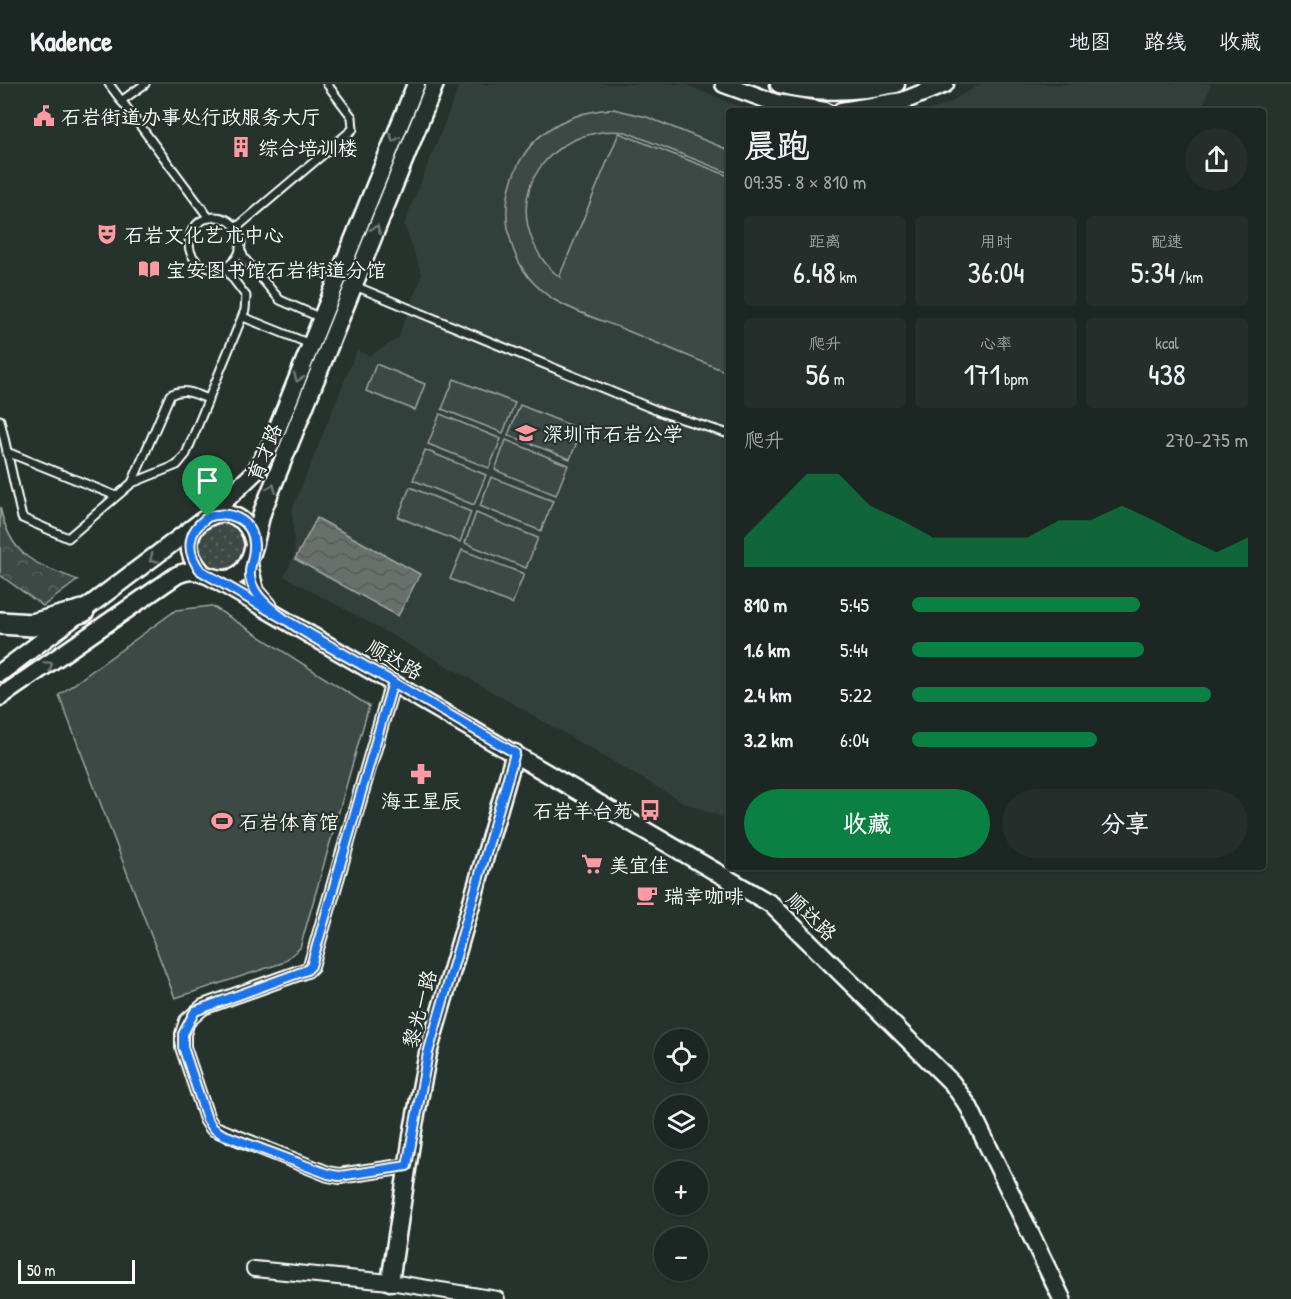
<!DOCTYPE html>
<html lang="zh">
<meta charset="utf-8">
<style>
:root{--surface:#1c2622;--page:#252e2a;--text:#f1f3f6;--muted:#a0a5a5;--line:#3a4340;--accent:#0b8043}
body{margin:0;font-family:"Patrick Hand","LXGW WenKai TC",sans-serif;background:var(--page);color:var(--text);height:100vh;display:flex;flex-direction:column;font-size:22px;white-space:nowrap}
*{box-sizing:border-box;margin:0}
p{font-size:20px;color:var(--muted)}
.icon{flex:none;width:33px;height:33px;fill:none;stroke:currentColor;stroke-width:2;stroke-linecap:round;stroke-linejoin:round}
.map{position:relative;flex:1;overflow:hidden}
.details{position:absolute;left:726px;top:24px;width:540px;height:762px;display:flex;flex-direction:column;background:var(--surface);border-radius:6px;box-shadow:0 2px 4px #0004,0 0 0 2px var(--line)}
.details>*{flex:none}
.controls{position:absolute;left:654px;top:945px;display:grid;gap:12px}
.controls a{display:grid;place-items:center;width:54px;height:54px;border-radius:50%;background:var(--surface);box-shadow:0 2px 4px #0004,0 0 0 2px var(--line);font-size:30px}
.scale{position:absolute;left:18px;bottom:15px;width:117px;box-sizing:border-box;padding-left:6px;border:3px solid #fff;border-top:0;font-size:16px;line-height:21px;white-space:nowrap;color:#fff;-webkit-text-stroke:4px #26332d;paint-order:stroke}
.pin{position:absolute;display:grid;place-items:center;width:51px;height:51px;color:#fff;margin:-62px -26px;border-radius:50% 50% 50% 0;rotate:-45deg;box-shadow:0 0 6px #0007}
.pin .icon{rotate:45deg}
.round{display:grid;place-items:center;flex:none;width:63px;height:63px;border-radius:32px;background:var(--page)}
.summary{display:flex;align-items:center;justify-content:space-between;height:102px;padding:0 18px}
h1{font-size:33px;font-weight:600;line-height:45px}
.metrics{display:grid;grid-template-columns:repeat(3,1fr);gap:9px;height:102px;padding:6px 18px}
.metrics div{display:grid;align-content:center;border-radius:6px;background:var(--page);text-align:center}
.metrics b{font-size:30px;font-weight:600}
.metrics small{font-size:16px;font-weight:400}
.metrics p{font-size:16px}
.chart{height:168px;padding:12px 18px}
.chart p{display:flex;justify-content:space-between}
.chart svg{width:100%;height:108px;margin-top:6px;fill:var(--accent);opacity:.7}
.action{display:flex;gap:12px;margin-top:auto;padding:12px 18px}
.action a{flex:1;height:69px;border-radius:36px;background:var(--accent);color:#fff;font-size:24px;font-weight:600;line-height:69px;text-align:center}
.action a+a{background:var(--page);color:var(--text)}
ul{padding:0 18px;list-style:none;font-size:20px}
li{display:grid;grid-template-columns:96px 72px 1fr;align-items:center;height:45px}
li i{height:15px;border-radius:8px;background:var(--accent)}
header{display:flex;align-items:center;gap:36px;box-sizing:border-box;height:84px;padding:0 30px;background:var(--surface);border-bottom:2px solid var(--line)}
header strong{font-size:28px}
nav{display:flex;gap:33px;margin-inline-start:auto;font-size:21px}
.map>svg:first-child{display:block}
.built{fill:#333f3a}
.grass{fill:url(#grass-dots);stroke:#9ea4a2;stroke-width:1.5}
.forest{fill:url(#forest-crowns);stroke:#9ea4a2;stroke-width:1.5}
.garden{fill:#3e4944;stroke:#9ea4a2;stroke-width:1.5}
.water{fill:url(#water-waves);stroke:#a4a9a7;stroke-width:1.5}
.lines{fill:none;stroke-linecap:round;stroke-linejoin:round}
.service-casing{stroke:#fff;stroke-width:11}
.minor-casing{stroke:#fff;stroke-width:18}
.tertiary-casing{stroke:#fff;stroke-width:21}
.primary-casing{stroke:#fff;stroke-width:26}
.service{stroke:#26332d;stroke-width:7}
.minor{stroke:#26332d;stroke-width:14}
.tertiary{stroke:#26332d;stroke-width:16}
.primary{stroke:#26332d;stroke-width:21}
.oneway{stroke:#727a76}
.route-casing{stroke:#fff;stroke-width:12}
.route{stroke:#1a73e8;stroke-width:8}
.labels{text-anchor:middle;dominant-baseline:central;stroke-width:4.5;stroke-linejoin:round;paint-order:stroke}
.poi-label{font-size:20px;fill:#fff;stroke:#26332d;text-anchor:start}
.street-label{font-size:20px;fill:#fff;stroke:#26332d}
</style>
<header>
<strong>Kadence</strong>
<nav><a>地图</a><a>路线</a><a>收藏</a></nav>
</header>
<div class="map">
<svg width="1291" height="1215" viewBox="0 0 1291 1215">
<defs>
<pattern id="grass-dots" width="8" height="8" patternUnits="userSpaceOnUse" patternTransform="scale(1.5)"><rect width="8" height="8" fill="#3e4944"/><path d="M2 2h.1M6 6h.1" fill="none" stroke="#5b6460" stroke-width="1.8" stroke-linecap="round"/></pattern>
<pattern id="forest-crowns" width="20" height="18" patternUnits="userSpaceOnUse" patternTransform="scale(1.5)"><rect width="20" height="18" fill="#3e4944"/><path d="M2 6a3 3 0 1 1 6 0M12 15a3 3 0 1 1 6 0" fill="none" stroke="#5b6460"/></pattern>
<pattern id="water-waves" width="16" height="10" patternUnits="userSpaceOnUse" patternTransform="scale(1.5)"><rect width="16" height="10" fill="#67706c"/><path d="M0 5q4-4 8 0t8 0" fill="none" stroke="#575a59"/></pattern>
</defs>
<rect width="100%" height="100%" fill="#26332d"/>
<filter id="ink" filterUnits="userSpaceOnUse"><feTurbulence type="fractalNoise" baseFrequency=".0167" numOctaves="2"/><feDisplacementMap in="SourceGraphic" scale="12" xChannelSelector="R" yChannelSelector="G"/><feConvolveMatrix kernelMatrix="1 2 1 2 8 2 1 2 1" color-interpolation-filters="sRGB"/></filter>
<g filter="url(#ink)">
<!-- built -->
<g class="built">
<path d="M460,0H684L750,27H729V736L683,718L453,585L284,492L295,470L292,426L357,266L370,272L398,254L422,191L404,140Z"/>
<path d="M980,0H1211L1201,27H928L947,20Z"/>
</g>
<!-- grass -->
<circle class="grass" cx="222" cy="462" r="23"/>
<!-- forest -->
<path class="forest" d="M0,423C11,474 34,479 78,496L43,522L0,491Z"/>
<!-- garden -->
<g class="garden">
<path d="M613,25L647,33L729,66V89L626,48C564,40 506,94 533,158C539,172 548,185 561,194L560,191L619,49L729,92V289C695,275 662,261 628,247C604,237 576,229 553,215C507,185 495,126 519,79C538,43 575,27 613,25Z"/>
<path d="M376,280L425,300L415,326L366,307Z"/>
<path d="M454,295L515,319L503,349L442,325Z"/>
<path d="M520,321L582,346L570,375L508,351Z"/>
<path d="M440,330L501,355L489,384L428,360Z"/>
<path d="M506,356L568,381L556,411L495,386Z"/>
<path d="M425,366L486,391L474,421L413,396Z"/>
<path d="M491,393L553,417L541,447L480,422Z"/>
<path d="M410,403L471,428L460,458L398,433Z"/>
<path d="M476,429L538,454L526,484L465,459Z"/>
<path d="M462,466L524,490L512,520L450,495Z"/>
<path d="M212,522L369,622L300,864L282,879L175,914L59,611L176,526Z"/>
</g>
<!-- water -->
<path class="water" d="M317,434L420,490L398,532L295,475Z"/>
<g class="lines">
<defs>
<g id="service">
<path d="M109,0L209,134"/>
<path d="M121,17L145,0"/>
<circle cx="215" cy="159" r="26"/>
<path d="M236,144L353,45L352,33L327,0"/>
<path d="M240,164L244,174L280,216L321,234"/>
<path d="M355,202L663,329L729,350"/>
<path d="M243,233L310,260"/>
<path d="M0,336L22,434L68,454L132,399L177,381L186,370L245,226L246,212L224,183"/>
<path d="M7,368L116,412"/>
<path d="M132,399L170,311C184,304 194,309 208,315"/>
</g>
<g id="minor">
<path d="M393,598L311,882L307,886L203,923L187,937L183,950V963L207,1035L213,1044L328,1090L339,1092L407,1082"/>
<path d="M254,1185L390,1198L497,1215"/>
</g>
<g id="tertiary">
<path d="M724,0L776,19L825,27"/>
<path d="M779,0C817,10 858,8 896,0"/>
<path d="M841,27L903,17L945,0"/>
<path d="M208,433L255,388L271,360L416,0"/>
<path d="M249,480L255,507L268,522"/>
<path d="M201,487C160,441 241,400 254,459"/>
<path d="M211,493L771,820L952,999L969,1023L1062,1215"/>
<path d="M0,589L199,439"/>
<path d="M0,613L177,491C192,484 198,488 212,493C255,506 254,451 263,426L435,0"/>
<path d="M390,1198L413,1046L428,969L515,669"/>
</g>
<path id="primary" d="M0,539L32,541L83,527"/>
</defs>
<!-- service casing -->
<use href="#service" class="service-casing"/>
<!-- minor casing -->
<use href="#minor" class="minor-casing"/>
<!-- tertiary casing -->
<use href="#tertiary" class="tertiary-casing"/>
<!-- primary casing -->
<use href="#primary" class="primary-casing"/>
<!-- service -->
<use href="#service" class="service"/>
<!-- minor -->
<use href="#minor" class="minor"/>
<!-- tertiary -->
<use href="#tertiary" class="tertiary"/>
<!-- primary -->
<use href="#primary" class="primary"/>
</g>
<!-- one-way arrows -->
<defs><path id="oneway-chevron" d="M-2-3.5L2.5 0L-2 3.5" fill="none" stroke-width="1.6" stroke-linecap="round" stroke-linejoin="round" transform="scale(1.5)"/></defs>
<g class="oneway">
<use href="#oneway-chevron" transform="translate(394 54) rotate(112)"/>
<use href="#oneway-chevron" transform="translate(376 145) rotate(-68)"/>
<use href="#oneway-chevron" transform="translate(298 294) rotate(111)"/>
<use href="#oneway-chevron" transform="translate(272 404) rotate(-68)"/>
<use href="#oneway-chevron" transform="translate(153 475) rotate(143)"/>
<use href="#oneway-chevron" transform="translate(49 581) rotate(-35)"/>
</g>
</g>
<g class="lines" filter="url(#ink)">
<defs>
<path id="route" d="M208,433C229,426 253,435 254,460C255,479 243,487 256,508C276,539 359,578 393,598L311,882L307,886L195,927L183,950V963L207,1035L213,1044L222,1050L328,1090L339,1092L407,1082L428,969L515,669L201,487C185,468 187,447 208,433"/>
</defs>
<!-- route casing -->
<use href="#route" class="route-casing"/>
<!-- route -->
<use href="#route" class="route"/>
</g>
<!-- icons -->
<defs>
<symbol id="civic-bare" viewBox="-9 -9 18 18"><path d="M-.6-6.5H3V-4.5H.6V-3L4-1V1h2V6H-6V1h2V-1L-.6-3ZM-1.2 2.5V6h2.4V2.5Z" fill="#ff9aa2" stroke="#26332d" stroke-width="2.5" paint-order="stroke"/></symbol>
<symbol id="building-bare" viewBox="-9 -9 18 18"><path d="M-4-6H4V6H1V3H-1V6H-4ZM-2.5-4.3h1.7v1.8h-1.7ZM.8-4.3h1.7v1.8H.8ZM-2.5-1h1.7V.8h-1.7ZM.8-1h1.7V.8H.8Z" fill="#ff9aa2" stroke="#26332d" stroke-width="2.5" paint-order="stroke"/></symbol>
<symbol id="theatre-bare" viewBox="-9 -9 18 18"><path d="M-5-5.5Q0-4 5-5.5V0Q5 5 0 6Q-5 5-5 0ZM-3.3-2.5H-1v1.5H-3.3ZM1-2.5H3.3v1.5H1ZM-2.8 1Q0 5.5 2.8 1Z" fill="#ff9aa2" stroke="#26332d" stroke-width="2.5" paint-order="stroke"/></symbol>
<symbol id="library-bare" viewBox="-9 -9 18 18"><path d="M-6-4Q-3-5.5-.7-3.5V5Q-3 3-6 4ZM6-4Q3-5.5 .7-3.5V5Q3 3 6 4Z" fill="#ff9aa2" stroke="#26332d" stroke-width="2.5" paint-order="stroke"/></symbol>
<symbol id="school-bare" viewBox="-9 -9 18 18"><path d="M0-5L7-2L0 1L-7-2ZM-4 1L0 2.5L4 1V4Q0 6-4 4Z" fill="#ff9aa2" stroke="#26332d" stroke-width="2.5" paint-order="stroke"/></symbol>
<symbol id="pharmacy-bare" viewBox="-9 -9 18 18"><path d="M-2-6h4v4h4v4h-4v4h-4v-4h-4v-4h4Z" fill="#ff9aa2" stroke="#26332d" stroke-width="2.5" paint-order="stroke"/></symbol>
<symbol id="bus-bare" viewBox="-9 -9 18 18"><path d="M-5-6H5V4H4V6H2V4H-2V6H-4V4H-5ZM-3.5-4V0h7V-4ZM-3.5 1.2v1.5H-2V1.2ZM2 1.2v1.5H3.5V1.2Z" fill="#ff9aa2" stroke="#26332d" stroke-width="2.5" paint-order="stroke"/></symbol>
<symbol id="stadium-bare" viewBox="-9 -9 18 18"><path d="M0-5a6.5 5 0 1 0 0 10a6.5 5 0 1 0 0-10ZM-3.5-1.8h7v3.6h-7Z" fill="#ff9aa2" stroke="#26332d" stroke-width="2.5" paint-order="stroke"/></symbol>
<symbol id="supermarket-bare" viewBox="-9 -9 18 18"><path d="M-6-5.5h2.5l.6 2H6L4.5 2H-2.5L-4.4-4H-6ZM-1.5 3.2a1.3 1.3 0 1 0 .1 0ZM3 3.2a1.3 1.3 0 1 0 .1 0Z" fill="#ff9aa2" stroke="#26332d" stroke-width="2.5" paint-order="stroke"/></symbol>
<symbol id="cafe-bare" viewBox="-9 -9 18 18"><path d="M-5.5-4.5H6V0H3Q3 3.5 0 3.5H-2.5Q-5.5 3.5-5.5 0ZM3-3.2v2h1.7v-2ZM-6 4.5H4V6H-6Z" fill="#ff9aa2" stroke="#26332d" stroke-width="2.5" paint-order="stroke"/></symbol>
</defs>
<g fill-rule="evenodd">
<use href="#civic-bare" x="29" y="17" width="30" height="30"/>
<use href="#building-bare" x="226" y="48" width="30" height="30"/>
<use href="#theatre-bare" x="92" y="135" width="30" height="30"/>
<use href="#library-bare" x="134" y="170" width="30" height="30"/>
<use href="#school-bare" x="511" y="334" width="30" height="30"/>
<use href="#pharmacy-bare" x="406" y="675" width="30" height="30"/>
<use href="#bus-bare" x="635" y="711" width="30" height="30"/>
<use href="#stadium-bare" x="207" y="722" width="30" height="30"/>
<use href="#supermarket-bare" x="577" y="765" width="30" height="30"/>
<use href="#cafe-bare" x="632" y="796" width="30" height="30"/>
</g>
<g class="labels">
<!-- poi labels -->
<g class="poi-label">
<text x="61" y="32">石岩街道办事处行政服务大厅</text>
<text x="258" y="63">综合培训楼</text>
<text x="124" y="150">石岩文化艺术中心</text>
<text x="166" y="185">宝安图书馆石岩街道分馆</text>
<text x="543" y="349">深圳市石岩公学</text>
<text x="421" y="716" text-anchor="middle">海王星辰</text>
<text x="633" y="726" text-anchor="end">石岩羊台苑</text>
<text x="239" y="737">石岩体育馆</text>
<text x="609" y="780">美宜佳</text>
<text x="664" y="811">瑞幸咖啡</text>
</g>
<!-- street labels -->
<g class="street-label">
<text transform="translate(264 368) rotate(-68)">育才路</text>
<text transform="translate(395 575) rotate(30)">顺达路</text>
<text transform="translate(812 832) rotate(44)">顺达路</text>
<text transform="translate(419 925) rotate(-75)">黎光一路</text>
</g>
</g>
</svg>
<div class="controls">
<a><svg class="icon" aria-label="locate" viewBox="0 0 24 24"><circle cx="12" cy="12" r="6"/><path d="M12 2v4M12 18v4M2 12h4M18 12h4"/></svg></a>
<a><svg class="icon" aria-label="layers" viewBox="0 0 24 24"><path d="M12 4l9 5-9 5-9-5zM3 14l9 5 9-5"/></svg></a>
<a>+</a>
<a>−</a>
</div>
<div class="scale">50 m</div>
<div class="pin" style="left:208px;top:433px;background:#1e9e55"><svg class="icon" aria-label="arrive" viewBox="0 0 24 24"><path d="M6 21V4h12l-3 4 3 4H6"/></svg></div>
<section class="details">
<div class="summary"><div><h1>晨跑</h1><p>09:35 · 8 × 810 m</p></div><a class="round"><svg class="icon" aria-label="share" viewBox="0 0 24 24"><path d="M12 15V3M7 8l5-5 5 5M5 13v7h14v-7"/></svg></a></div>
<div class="metrics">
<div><p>距离</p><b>6.48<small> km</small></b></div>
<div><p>用时</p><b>36:04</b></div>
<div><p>配速</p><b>5:34<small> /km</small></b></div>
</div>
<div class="metrics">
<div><p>爬升</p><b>56<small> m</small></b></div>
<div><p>心率</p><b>171<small> bpm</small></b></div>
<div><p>kcal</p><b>438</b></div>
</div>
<div class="chart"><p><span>爬升</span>270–275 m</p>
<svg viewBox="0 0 160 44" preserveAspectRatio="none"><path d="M0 44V32L10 19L20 6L30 6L40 19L50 25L60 32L70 32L80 32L90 32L100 25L110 25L120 19L130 25L140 32L150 38L160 32V44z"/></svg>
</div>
<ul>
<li><b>810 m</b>5:45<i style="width:68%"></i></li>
<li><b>1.6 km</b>5:44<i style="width:69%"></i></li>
<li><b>2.4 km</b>5:22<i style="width:89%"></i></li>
<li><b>3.2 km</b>6:04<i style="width:55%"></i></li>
</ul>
<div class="action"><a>收藏</a><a>分享</a></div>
</section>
</div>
